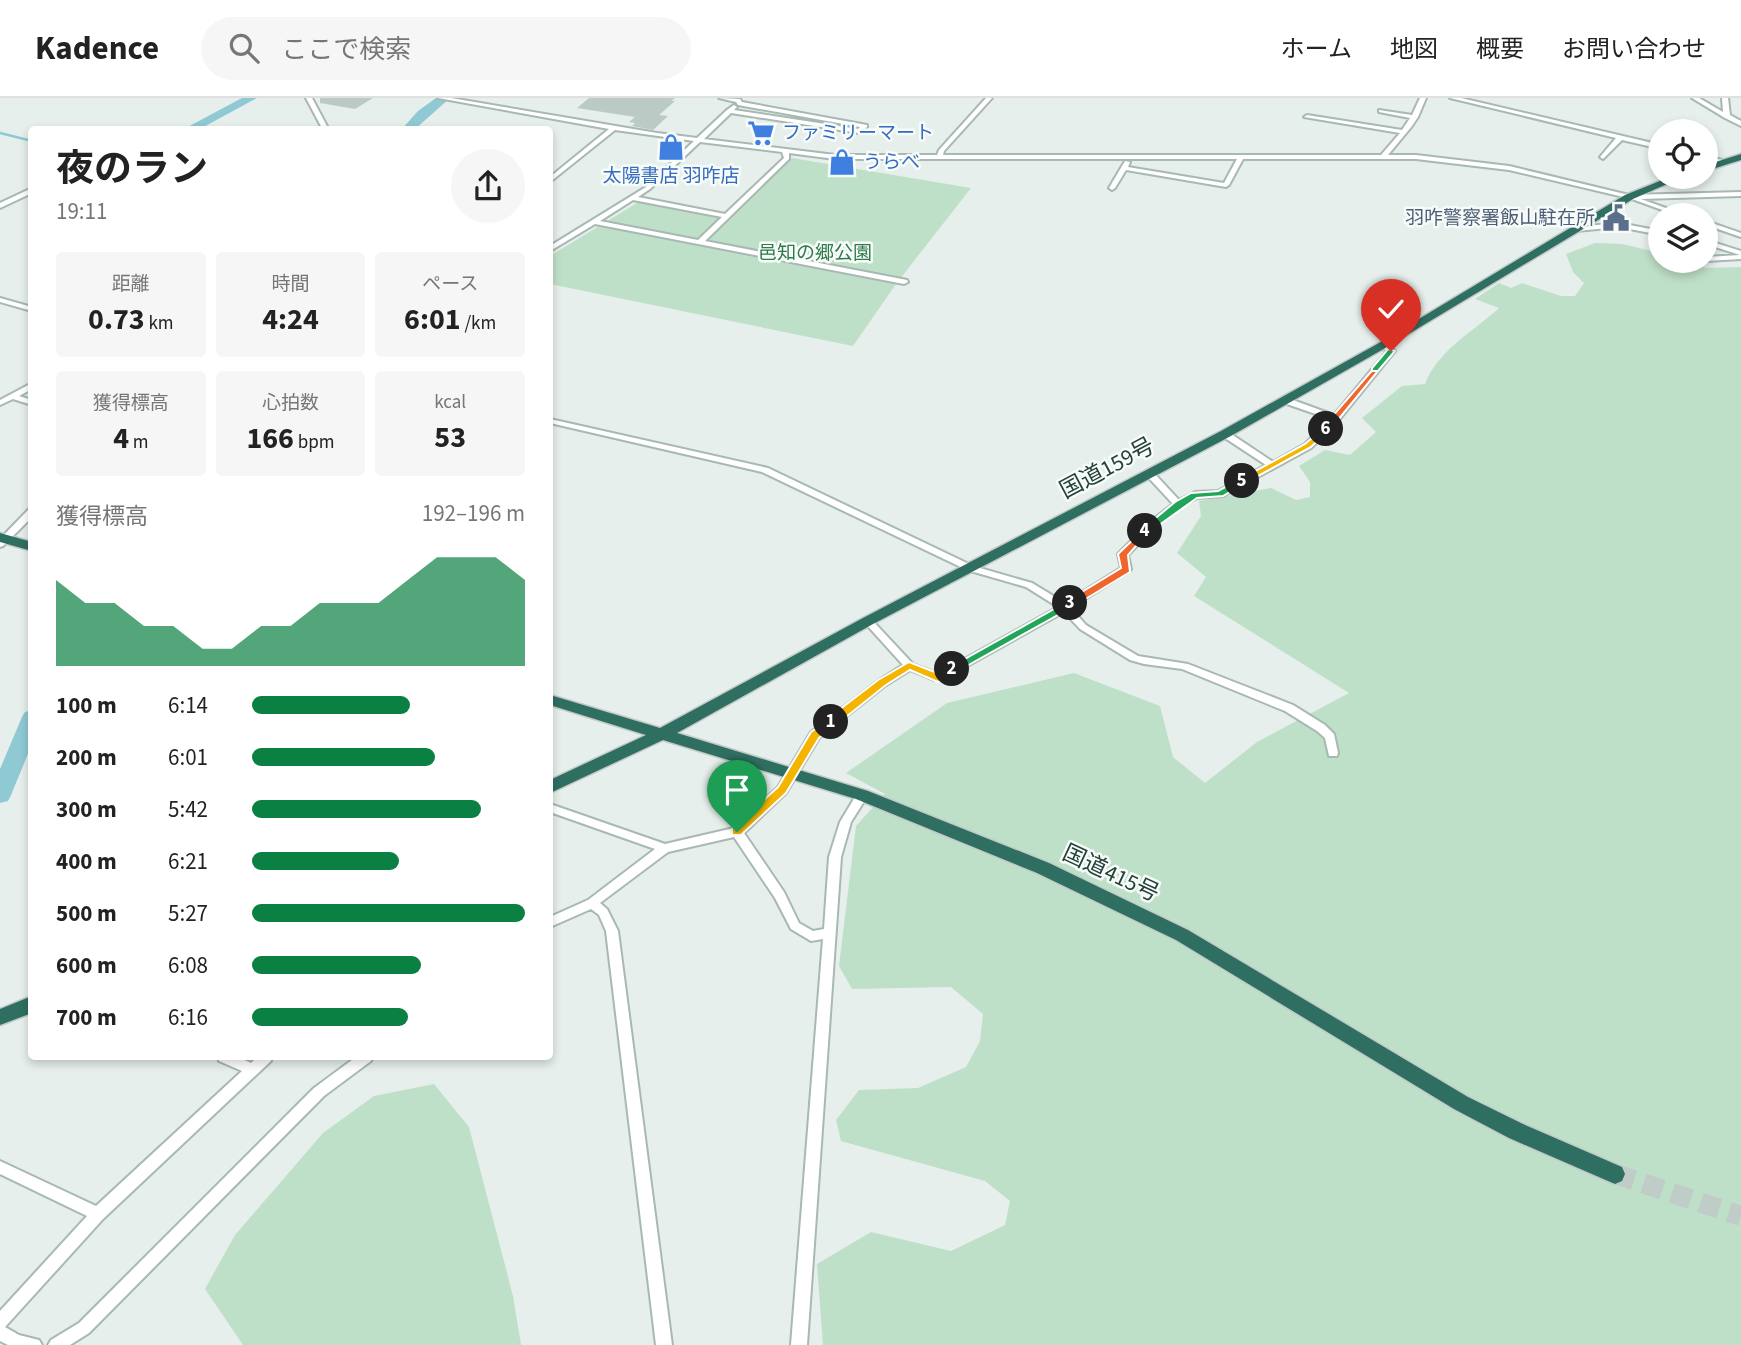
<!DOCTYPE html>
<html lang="ja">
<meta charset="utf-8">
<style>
:root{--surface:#fff;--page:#f6f6f6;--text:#222;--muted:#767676;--line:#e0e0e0;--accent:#0b8043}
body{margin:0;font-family:"Source Sans 3","Noto Sans JP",sans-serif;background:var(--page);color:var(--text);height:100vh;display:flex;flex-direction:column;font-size:26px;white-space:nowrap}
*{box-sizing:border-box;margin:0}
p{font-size:23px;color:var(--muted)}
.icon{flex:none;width:38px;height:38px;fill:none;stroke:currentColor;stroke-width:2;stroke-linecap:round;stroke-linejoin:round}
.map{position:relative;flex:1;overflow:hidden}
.drawer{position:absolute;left:28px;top:28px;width:525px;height:934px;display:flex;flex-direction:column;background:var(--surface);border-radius:7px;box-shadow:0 4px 10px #0003}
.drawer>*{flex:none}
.tools{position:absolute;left:1648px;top:21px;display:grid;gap:14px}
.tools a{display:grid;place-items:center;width:70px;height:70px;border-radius:50%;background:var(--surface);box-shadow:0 4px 10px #0003;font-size:35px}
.pin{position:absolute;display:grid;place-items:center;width:60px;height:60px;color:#fff;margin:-72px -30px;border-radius:50% 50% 50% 0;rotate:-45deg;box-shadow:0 0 7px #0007}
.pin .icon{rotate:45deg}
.km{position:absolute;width:35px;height:35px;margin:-18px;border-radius:50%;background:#222;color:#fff;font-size:19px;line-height:35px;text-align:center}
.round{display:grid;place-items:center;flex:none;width:74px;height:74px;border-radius:37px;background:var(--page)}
.head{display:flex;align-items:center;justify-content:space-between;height:119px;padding:0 28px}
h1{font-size:38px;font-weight:700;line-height:52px}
.stats{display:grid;grid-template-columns:repeat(3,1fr);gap:10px;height:119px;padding:7px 28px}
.stats div{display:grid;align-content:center;border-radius:7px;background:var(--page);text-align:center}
.stats b{font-size:30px;font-weight:700}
.stats small{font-size:19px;font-weight:400}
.stats p{font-size:19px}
.chart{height:196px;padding:14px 28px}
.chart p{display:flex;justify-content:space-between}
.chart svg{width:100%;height:126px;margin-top:7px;fill:var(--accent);opacity:.7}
ul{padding:0 28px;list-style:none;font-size:23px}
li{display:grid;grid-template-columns:112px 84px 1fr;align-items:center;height:52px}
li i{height:18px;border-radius:9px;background:var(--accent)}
header{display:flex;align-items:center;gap:42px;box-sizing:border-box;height:98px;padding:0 35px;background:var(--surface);border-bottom:2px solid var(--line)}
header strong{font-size:33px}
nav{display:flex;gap:38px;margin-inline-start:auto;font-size:24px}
.search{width:490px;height:63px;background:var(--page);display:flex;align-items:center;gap:18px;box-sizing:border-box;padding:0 24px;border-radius:38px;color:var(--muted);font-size:26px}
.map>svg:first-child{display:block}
.green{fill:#bfe0c8}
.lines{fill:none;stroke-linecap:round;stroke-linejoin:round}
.stream{stroke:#8ec9d4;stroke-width:2.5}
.river{fill:#8ec9d4;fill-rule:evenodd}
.building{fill:#bbcac4}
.highway-tunnel{stroke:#bfccc8;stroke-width:20;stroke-dasharray:20 10;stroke-linecap:butt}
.minor-casing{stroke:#a8b8b2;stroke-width:4}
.highway-casing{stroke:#c2cac8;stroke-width:3}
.minor{fill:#fff;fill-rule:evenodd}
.highway{fill:#2f6f62;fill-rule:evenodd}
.split-1{fill:#f5b400;stroke:#fff;stroke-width:2}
.split-2{fill:#f5b400;stroke:#fff;stroke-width:2}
.split-3{fill:#22a559;stroke:#fff;stroke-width:2}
.split-4{fill:#f0652b;stroke:#fff;stroke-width:2}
.split-5{fill:#22a559;stroke:#fff;stroke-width:2}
.split-6{fill:#f5b400;stroke:#fff;stroke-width:2}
.split-7{fill:#f0652b;stroke:#fff;stroke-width:2}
.split-8{fill:#22a559;stroke:#fff;stroke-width:2}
.labels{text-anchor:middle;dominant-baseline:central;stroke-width:5;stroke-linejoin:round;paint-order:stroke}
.far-shop-label{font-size:19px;fill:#366cbe;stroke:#f7fbf9;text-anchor:start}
.far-service-label{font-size:19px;fill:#4e5e75;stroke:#f7fbf9;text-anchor:end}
.far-park-label{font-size:19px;fill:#2d7a4b;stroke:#f7fbf9}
.street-label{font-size:23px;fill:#24423a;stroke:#f7fbf9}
</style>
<header>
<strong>Kadence</strong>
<div class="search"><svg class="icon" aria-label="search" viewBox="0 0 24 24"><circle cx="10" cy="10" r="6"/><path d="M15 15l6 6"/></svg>ここで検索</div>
<nav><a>ホーム</a><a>地図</a><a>概要</a><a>お問い合わせ</a></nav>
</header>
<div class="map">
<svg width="1741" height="1247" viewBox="0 0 1741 1247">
<rect width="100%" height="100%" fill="#e6efeb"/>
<!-- green -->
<g class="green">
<path d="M792,60L971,90L896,186L853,248L550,186V158L640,103L732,119Z"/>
<path d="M1595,145L1622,146L1661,155V163H1690L1706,170L1741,169V1247H823L817,1166L871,1134L951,1153L1005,1127L1010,1103L985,1083L841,1043L836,1022L859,992L918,990L966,969L980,943L983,916L951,889L852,891L839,868L856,728L885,696L846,675L947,605L1074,575L1160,608L1173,659L1205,685L1257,644L1349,595L1194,498L1206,479L1177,455L1201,418L1199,403L1271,390L1296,402L1310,399V384L1299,368L1325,352L1350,357L1376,334L1362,320L1402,288L1425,286C1437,253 1474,233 1499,210L1475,201L1499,185L1511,190L1522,185L1561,198H1575L1584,185L1573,174L1566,156Z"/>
<path d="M434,986L469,1029L513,1198L521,1247H243L205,1191L235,1137L323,1035L374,998Z"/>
</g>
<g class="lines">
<!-- stream -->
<path class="stream" d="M0,35L32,43"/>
<!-- river -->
<g class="river">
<path d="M242,0H257L198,32H182Z"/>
<path d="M436,0H450L414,32H401L418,13Z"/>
<path d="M32,612V646L11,697L8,703L0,705V671L22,619L25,614Z"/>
</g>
</g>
<!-- building -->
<g class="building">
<path d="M320,0H373L355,11L320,5Z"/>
<path d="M589,0H675L671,3H675L659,17L668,18L653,32L632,28L635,25L629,24L635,19L577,10Z"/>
</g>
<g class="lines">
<!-- highway-tunnel -->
<path class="highway-tunnel" d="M1615,1076L1741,1118"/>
<defs>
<g id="minor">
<path d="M306,0H312L329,32H323Z"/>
<path d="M438,0H451L657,35L697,40L727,12L734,7L737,9L734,12L858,31L860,29L738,7L736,4L719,0L740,1L742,4L867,27V29L859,35L731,15L704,41L835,57H937L939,52L986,0H992L944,53L943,57H1381L1400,35L1304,19L1307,17L1402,32L1410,20L1379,14V12L1412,17L1420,0H1426L1418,19L1412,28L1388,57H1416L1509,68L1629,97L1741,94V98L1641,101L1685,117H1676L1632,101L1509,72L1416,61H1243L1229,87L1226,89L1126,72L1115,90L1112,92L1109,90L1125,63L1130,64L1128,69L1224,85L1237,61H835L789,55V61L705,143L907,182L908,184L904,186L595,126L550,153V148L646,89L694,43L615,32L550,84V79L609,31ZM700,44L782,54L784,60L725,116L638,99L650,91ZM633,102L722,119L698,142L600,123Z"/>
<path d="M1450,0H1461L1661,47V51L1622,42L1603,61L1600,59L1616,40Z"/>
<path d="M1692,0H1699L1723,14L1722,0H1728L1730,17L1741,23V28L1725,20Z"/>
<path d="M1706,58L1726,63L1727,64L1724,66L1706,62Z"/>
<path d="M32,90V95L0,110V105Z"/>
<path d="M1706,123L1741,135V139L1706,127Z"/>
<path d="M1619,125L1661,133V137L1619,129L1576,133L1573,131L1576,129Z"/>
<path d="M1706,142L1741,153V161L1706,163H1704H1706V159L1740,157L1706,146Z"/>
<path d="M1658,151H1661V155L1654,153Z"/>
<path d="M0,200L32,209V213L0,204Z"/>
<path d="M1380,245H1386L1395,253L1339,322L1311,350L1223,398L1197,400L1181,408L1157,427L1128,457L1131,471L1129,473L1071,510L1086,527L1138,558L1188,566L1293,607L1325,627L1334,636L1338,655L1337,658H1329L1325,640L1317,633L1285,613L1182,571L1144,566L1130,562L1080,531L1064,514L942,582H934L910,572L886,587L819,640L786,695L744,735L784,794L799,825L813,833L824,831L829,759L840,724L858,694H866L868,697L851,724L841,759L807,1247H791L823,841L811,843L791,831L775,800L734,739L668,754L600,805L607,811L618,833L672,1247H656L606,833L599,817L591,811L550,829V819L588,802L655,751L550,714V706L665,746L734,730L778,689L811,634L878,583L903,567L865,525L863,523L865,521H871L913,566L938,576L1058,509L1026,489L967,472L762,374L550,325V321L768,370L973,468L1032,485L1065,505L1121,470L1118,456L1151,423L1173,406L1146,377V373H1152L1179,402L1195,394L1218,393L1266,367L1222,338V334H1228L1273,364L1305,346L1330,321L1284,305V301H1290L1334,317L1387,253L1380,249Z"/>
<path d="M32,285V291L19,298L32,302V307L13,301L0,307V302Z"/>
<path d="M32,410V419L3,448L0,449V441L29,411Z"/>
<path d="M218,959H238L251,965L257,959H272L271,963L103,1121L5,1229L19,1237L39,1242L42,1247H8L0,1243V1213L87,1118L0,1076V1063L96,1108L242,973L219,963Z"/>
<path d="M356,959H372L371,963L324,998L89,1235L70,1247H48L51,1242L79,1225L314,990Z"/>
</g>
<g id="highway">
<path d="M1741,56V62L1706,73V67Z"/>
<path d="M1670,79H1683L1633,101L1387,249L1229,339L873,526L677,635L868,693L1049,765L1188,832L1468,999L1523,1026L1622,1069L1625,1076L1622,1083L1615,1086L1608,1083L1509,1040L1454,1011L1176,842L1037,775L856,701L663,642L550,695V682L646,637L550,607V597L660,630L863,520L1221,333L1379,245L1625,97Z"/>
<path d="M0,435L32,444V453L0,444Z"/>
<path d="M32,898V915L0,927V911Z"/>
</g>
</defs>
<!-- minor casing -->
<use href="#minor" class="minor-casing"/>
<!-- highway casing -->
<use href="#highway" class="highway-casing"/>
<!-- minor -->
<use href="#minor" class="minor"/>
<!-- highway -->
<use href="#highway" class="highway"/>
</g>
<!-- split-1 -->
<path class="split-1" d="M831,620L836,621V627L819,640L786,695L741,737H732V731L778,689L811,634Z"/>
<!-- split-2 -->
<path class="split-2" d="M909,564L937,575L952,567L958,571L938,584L910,572L886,587L836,627H827V621L878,582Z"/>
<!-- split-3 -->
<path class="split-3" d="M1070,502L1074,503V508L956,574H948L947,571Z"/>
<!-- split-4 -->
<path class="split-4" d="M1145,430L1149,433L1128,457L1130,474L1074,508H1067V503L1121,470L1118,456Z"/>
<!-- split-5 -->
<path class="split-5" d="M1242,380L1247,383L1245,385L1223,398L1197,400L1148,435L1140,433L1175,404L1191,395L1218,393Z"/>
<!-- split-6 -->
<path class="split-6" d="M1326,328L1330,331L1311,349L1245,385L1237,383L1305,346Z"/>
<!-- split-7 -->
<path class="split-7" d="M1375,269L1378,273L1329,333H1323V329Z"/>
<!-- split-8 -->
<path class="split-8" d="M1388,251L1395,253L1378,273H1372V270Z"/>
<!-- icons -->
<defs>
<symbol id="supermarket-bare" viewBox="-9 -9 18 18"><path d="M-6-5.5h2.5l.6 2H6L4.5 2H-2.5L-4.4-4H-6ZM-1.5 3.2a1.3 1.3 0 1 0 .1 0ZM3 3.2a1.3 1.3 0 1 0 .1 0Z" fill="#3f7fe0" stroke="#f7fbf9" stroke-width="2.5" paint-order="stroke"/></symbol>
<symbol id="shop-bare" viewBox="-9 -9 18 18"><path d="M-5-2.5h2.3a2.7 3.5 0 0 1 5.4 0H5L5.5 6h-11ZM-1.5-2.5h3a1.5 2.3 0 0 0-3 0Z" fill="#3f7fe0" stroke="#f7fbf9" stroke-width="2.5" paint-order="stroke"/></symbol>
<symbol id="civic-bare" viewBox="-9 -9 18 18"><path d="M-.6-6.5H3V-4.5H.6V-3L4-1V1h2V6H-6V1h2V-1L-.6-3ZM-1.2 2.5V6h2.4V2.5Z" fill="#5c6f8a" stroke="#f7fbf9" stroke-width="2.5" paint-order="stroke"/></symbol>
</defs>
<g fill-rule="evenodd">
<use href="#supermarket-bare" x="742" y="16" width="38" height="38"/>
<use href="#shop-bare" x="652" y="30" width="38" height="38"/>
<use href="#shop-bare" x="823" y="45" width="38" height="38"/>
<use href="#civic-bare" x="1597" y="101" width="38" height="38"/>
</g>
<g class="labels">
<!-- far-shop labels -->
<g class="far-shop-label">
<text x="782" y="35">ファミリーマート</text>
<text x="863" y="64">うらべ</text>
<text x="671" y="78" text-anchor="middle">太陽書店 羽咋店</text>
</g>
<!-- far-service labels -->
<g class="far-service-label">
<text x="1595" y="120">羽咋警察署飯山駐在所</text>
</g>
<!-- far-park labels -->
<g class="far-park-label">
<text x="815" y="155">邑知の郷公園</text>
</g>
<!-- street labels -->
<g class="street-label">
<text transform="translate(1107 370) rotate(-28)">国道159号</text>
<text transform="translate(1111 775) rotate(25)">国道415号</text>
</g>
</g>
</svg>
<div class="tools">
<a><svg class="icon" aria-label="locate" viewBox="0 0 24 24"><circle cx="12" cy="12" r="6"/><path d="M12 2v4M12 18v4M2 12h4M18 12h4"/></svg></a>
<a><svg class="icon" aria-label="layers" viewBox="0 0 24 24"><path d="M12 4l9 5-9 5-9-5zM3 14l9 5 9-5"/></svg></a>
</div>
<div class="pin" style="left:737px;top:734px;background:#1e9e55"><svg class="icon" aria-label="arrive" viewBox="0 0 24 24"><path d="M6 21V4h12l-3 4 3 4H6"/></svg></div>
<div class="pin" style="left:1391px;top:253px;background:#d93025"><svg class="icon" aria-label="check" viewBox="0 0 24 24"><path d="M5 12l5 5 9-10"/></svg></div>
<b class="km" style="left:831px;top:624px">1</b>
<b class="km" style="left:952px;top:571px">2</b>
<b class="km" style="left:1070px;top:505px">3</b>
<b class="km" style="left:1145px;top:433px">4</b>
<b class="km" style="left:1242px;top:383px">5</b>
<b class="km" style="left:1326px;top:331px">6</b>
<section class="drawer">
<div class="head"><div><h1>夜のラン</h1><p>19:11</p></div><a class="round"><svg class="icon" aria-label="share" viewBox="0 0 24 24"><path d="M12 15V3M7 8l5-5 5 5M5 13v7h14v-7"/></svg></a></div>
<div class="stats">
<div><p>距離</p><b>0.73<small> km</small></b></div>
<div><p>時間</p><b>4:24</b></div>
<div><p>ペース</p><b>6:01<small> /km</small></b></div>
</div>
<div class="stats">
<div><p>獲得標高</p><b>4<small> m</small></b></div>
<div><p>心拍数</p><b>166<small> bpm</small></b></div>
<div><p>kcal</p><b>53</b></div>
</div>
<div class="chart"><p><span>獲得標高</span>192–196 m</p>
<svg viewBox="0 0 160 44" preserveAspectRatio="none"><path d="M0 44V14L10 22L20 22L30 30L40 30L50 38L60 38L70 30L80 30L90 22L100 22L110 22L120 14L130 6L140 6L150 6L160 14V44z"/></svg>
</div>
<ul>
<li><b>100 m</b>6:14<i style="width:58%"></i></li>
<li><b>200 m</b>6:01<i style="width:67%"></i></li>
<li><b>300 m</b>5:42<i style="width:84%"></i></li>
<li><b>400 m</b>6:21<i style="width:54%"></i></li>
<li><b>500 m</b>5:27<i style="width:100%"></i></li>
<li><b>600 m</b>6:08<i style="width:62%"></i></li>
<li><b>700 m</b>6:16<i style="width:57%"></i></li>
</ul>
</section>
</div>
